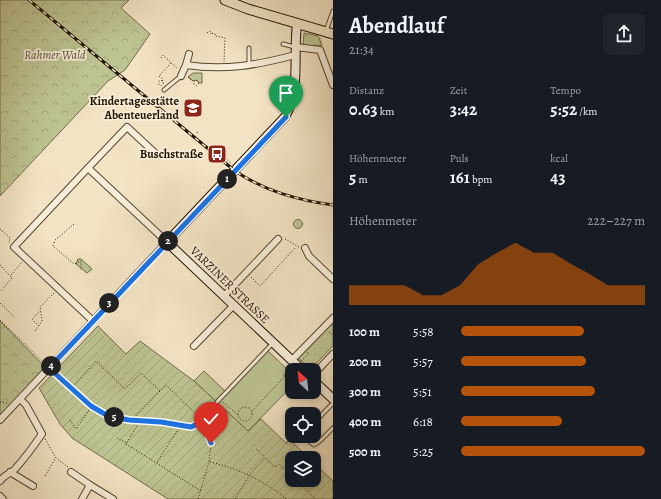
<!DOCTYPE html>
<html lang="de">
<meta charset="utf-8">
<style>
:root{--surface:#171b24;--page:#20242c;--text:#f1f3f6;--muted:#9ea1a6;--accent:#b45309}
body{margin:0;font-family:Alegreya,serif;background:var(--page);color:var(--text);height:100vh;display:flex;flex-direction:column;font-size:15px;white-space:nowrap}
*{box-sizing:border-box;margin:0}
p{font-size:13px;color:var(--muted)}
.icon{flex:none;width:22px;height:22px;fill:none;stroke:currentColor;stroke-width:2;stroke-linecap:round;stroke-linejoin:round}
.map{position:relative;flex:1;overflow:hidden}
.side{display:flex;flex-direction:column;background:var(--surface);width:328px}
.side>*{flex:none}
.needle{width:26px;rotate:333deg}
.tools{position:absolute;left:285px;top:363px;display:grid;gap:8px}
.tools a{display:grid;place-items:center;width:36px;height:36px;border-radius:8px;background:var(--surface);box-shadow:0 2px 6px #0003;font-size:20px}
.pin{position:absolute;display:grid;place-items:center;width:34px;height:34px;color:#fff;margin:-41px -17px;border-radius:50% 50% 50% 0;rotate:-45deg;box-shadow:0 0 4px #0007}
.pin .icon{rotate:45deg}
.km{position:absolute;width:20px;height:20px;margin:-10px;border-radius:50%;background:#222;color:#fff;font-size:11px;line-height:20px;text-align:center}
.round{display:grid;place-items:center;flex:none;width:42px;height:42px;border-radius:8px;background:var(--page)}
.overview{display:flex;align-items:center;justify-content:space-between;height:68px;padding:0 16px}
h1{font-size:22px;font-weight:700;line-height:30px}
.metrics{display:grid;grid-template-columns:repeat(3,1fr);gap:6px;height:68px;padding:4px 16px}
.metrics div{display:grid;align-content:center}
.metrics b{font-size:17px;font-weight:700}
.metrics small{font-size:11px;font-weight:400}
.metrics p{font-size:11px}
.chart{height:112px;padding:8px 16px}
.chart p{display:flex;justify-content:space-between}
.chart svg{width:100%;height:72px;margin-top:4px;fill:var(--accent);opacity:.7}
ul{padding:0 16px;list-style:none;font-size:13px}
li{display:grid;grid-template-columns:64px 48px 1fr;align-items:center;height:30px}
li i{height:10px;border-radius:5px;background:var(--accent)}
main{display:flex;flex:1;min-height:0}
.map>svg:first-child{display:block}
.grass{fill:url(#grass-tufts);stroke:#706c4a}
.forest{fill:url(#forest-crowns);stroke:#706c4a}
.park{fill:#bdc392;stroke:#706c4a}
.garden{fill:url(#garden-furrows);stroke:#706c4a}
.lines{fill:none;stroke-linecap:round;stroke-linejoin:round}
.lane-casing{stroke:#574832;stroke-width:5}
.street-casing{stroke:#574832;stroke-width:8}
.secondary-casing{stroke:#231401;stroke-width:10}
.primary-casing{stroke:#231401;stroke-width:11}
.path{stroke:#231401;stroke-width:1;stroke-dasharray:1 2;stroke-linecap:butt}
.lane{stroke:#f7edd9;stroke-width:3}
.street{stroke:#f7edd9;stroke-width:6}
.secondary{stroke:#f7edd9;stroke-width:8}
.primary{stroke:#f2e3c4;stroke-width:9}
.tram{stroke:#231401;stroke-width:1}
.rail-casing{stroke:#231401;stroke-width:3}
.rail{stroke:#f7edd9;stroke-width:1.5;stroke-dasharray:4.5;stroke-linecap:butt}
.route-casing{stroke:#fff;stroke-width:8}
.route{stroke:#1a73e8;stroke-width:5}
.labels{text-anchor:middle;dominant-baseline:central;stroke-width:3.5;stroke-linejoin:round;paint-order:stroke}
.park-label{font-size:12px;font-style:italic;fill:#595134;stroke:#f7edd9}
.poi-label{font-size:12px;font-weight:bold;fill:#231401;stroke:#f7edd9;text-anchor:end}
.street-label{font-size:12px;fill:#231401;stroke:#f7edd9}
</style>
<main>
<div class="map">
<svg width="333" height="499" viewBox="0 0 333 499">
<defs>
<pattern id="grass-tufts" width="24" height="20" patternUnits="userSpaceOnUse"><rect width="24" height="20" fill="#bdc392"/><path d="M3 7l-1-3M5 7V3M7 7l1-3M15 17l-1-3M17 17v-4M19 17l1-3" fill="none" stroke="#a2a77c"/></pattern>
<pattern id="forest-crowns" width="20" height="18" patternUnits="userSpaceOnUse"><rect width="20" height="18" fill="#bdc392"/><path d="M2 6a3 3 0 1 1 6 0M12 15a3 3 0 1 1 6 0" fill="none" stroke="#a2a77c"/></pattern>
<pattern id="garden-furrows" width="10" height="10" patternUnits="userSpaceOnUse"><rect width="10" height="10" fill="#bdc392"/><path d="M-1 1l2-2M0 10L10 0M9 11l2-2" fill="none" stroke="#a2a77c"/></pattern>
</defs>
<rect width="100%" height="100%" fill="#f2e3c4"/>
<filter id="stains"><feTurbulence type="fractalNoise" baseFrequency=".005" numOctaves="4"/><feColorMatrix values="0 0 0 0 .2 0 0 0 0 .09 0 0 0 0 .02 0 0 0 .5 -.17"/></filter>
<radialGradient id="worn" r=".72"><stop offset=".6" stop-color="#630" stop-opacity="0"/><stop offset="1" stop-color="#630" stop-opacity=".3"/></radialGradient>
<!-- grass -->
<path class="grass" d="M304,33L318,36L322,46H303Z"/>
<!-- forest -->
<g class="forest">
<path d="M0,0H129L121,8L150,34L125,70L108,81L0,196Z"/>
<path d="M0,321L45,367L0,416Z"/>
</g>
<!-- park -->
<g class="park">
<path d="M193,73H202V83H199L196,80L193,81L188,77Z"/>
<circle cx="298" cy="224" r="4.5"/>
<path d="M78,259H81L92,269L87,273L76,264Z"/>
<path d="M333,320V346L311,369L297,357Z"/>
<path d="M268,351L289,371L292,368L294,370H292V386L248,431L194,381L204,371L227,393Z"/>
</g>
<!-- garden -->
<path class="garden" d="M98,326L126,354L140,341L194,381L248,431L261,419L286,443L290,440L309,458H292V480H314V463L333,481V499H168L72,438L60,424L39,388Z"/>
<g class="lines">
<defs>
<g id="lane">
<path d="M326,31L333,11"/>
<path d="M283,44L295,47"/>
<path d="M249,65V48"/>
<path d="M164,90L181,76"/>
<path d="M217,402L272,344"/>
<path d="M314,423L333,403"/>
<path d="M303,436L314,445L320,441L333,428"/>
</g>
<g id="street">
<path d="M296,47L320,50L333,85"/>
<path d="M189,54L186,65C224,71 258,65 295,55"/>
<path d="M181,76L186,65"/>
<path d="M88,168L14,247L93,321"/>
<path d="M305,248L309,256L333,279"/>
<path d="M224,296L278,239"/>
<path d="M194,346L234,305"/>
<path d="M292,360L333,318"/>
<path d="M314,374L333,354"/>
<path d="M0,420L167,242L88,168L127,127L155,153"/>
<path d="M10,472L33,486"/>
<path d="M71,472L90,485"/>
<path d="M0,481C4,475 10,474 15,469C25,458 33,447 42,434L26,405L20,399"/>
<path d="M0,496L3,499"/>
<path d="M82,499L90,485L113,499"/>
</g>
<g id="secondary">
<path d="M297,24C293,54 301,90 285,117L167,242L302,370"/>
<path d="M314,381L333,399"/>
</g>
<path id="primary" d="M225,0L248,9L333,34"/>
</defs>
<!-- lane casing -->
<use href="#lane" class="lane-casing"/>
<!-- street casing -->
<use href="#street" class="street-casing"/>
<!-- secondary casing -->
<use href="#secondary" class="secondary-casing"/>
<!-- primary casing -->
<use href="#primary" class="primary-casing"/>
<!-- path -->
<g class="path">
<path d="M207,33L210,31L211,34"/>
<path d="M212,33L215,34V36L225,38L224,62"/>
<path d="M320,38L322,44"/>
<path d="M161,58L163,55L178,69"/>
<path d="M188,77L193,81"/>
<circle cx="196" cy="83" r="2.5"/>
<circle cx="161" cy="83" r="2.5"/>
<path d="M162,81L163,79L159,76L171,63"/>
<path d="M197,133L198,131"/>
<path d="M223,156L232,164"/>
<path d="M74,224L55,240L53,246L74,264L81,261V270"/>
<path d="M0,229L10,238L9,243"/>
<path d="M285,239L299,247"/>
<path d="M0,265L12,278L0,292"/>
<path d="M11,275L22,262"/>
<path d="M251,277L260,286L296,247"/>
<path d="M0,303L15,318"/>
<path d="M0,320L45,364"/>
<path d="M39,326L32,319L40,311"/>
<path d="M35,331L42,321L40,307L55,292"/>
<path d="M329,332L333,336"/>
<path d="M301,361L309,354L307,352"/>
<path d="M53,372L91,406L108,416L129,420L161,422L191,427L203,421L166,385L160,391L141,373L125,389L96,361L71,388"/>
<path d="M0,402L7,403"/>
<path d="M223,402L239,416"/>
<circle cx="245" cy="414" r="7"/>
<path d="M252,411L285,376L283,375L290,368"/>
<path d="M70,420L76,429L91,407"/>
<path d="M132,420L160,391"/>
<path d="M140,421L126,444L201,491"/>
<path d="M117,438L126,443"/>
<path d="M45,439L56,458L68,467"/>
<path d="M256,449L265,457"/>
<path d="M157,462L181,425"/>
<path d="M210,462C240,469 262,480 287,499"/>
<path d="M45,476L55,459"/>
<path d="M296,480L316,499"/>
<path d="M198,499L209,462L211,443L203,421L215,405"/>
<path d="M235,499L250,474L265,458L275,467L279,464L292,477"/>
</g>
<!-- lane -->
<use href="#lane" class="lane"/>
<!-- street -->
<use href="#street" class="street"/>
<!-- secondary -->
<use href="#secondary" class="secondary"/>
<!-- primary -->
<use href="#primary" class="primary"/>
<!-- tram -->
<path class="tram" d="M170,115L187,133"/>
<defs>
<path id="rail" d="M29,0L235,171C265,191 297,200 333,205"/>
</defs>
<!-- rail casing -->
<use href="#rail" class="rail-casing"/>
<!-- rail -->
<use href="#rail" class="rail"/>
</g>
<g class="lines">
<defs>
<path id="route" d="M211,443L203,421L191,427L161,422L129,420L108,416L91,406L49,368L286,117"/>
</defs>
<!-- route casing -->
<use href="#route" class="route-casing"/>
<!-- route -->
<use href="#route" class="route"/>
</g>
<!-- icons -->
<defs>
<symbol id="school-square" viewBox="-11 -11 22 22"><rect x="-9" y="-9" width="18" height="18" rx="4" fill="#8f2418" stroke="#f7edd9"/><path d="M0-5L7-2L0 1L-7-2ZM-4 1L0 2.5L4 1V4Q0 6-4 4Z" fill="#fff"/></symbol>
<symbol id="bus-square" viewBox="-11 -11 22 22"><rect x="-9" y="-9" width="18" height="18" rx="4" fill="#8f2418" stroke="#f7edd9"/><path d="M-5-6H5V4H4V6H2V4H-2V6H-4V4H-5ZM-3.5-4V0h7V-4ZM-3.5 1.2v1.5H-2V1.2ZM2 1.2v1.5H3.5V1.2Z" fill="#fff"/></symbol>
</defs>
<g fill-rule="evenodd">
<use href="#school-square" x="182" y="97" width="22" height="22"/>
<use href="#bus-square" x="206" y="143" width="22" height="22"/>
</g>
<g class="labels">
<!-- park labels -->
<g class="park-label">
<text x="55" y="55">Rahmer Wald</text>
</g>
<!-- poi labels -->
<g class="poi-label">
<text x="179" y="101">Kindertagesstätte<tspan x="179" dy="14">Abenteuerland</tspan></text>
<text x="203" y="154">Buschstraße</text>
</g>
<!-- street labels -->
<g class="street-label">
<text transform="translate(230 285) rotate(44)">VARZINER STRASSE</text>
</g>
</g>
<rect width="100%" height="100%" filter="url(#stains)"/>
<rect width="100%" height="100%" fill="url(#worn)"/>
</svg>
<div class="tools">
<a><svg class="needle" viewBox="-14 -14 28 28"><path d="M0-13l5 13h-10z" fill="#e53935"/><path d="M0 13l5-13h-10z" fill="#9ea1a6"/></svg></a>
<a><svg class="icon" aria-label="locate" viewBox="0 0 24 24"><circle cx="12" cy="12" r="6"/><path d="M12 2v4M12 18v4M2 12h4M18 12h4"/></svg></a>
<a><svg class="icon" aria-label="layers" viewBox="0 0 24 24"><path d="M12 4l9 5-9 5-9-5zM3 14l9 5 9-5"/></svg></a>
</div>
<div class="pin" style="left:286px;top:117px;background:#1e9e55"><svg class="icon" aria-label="arrive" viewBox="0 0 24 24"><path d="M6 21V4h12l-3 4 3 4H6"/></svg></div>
<div class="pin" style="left:211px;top:443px;background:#d93025"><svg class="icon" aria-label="check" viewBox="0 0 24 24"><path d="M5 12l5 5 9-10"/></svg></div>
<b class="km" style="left:227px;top:179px">1</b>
<b class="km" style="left:168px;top:241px">2</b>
<b class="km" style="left:109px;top:303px">3</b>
<b class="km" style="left:51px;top:366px">4</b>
<b class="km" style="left:114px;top:417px">5</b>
</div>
<section class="side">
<div class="overview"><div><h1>Abendlauf</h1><p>21:34</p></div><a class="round"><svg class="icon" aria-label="share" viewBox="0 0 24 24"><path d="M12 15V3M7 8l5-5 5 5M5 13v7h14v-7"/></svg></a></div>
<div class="metrics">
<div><p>Distanz</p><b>0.63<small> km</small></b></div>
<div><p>Zeit</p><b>3:42</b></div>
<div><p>Tempo</p><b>5:52<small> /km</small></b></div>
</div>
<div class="metrics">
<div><p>Höhenmeter</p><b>5<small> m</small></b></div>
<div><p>Puls</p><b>161<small> bpm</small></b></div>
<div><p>kcal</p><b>43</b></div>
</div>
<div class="chart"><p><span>Höhenmeter</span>222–227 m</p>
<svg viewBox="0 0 160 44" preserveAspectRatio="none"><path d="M0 44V32L10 32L20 32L30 32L40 38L50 38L60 32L70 19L80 12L90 6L100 12L110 12L120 19L130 25L140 32L150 32L160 32V44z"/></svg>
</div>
<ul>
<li><b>100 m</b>5:58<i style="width:67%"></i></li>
<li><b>200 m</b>5:57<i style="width:68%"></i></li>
<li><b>300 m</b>5:51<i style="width:73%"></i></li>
<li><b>400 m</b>6:18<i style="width:55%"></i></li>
<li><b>500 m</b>5:25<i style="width:100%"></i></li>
</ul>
</section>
</main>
